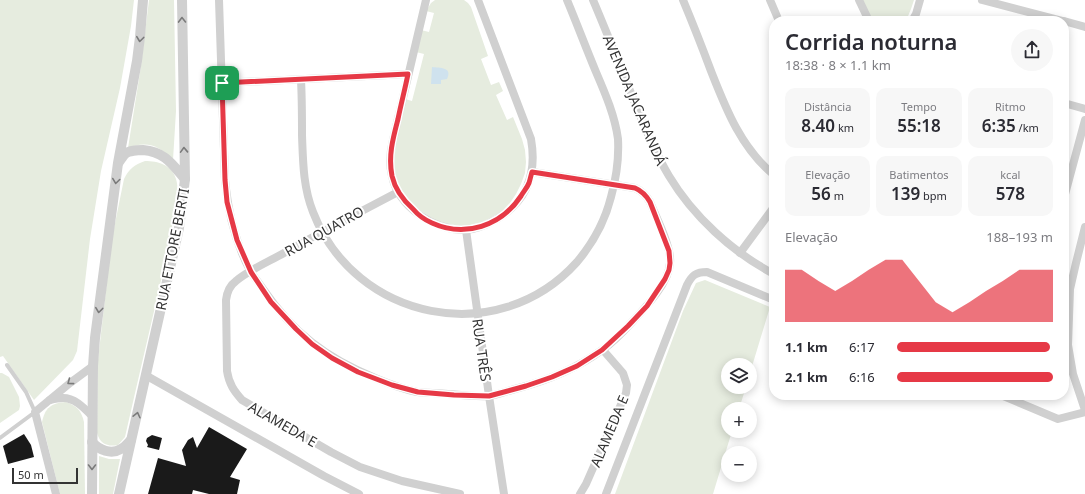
<!DOCTYPE html>
<html lang="pt">
<meta charset="utf-8">
<style>
:root{--surface:#fff;--page:#f7f7f7;--text:#2b2b33;--muted:#7c7c81;--accent:#e63946}
body{margin:0;font-family:"Noto Sans",sans-serif;background:var(--page);color:var(--text);height:100vh;display:flex;flex-direction:column;font-size:15px;white-space:nowrap}
*{box-sizing:border-box;margin:0}
p{font-size:13px;color:var(--muted)}
.icon{flex:none;width:22px;height:22px;fill:none;stroke:currentColor;stroke-width:2;stroke-linecap:round;stroke-linejoin:round}
.map{position:relative;flex:1;overflow:hidden}
.panel{position:absolute;left:769px;top:16px;width:300px;height:384px;display:flex;flex-direction:column;background:var(--surface);border-radius:16px;box-shadow:0 2px 10px #0003}
.panel>*{flex:none}
.fabs{position:absolute;left:721px;top:358px;display:grid;gap:8px}
.fabs a{display:grid;place-items:center;width:36px;height:36px;border-radius:50%;background:var(--surface);box-shadow:0 2px 10px #0003;font-size:20px}
.scale{position:absolute;left:12px;bottom:10px;width:66px;box-sizing:border-box;padding-left:4px;border:2px solid #333;border-top:0;font-size:11px;line-height:14px;white-space:nowrap;color:#333;-webkit-text-stroke:3px #fff;paint-order:stroke}
.pin{position:absolute;display:grid;place-items:center;width:34px;height:34px;color:#fff;margin:-17px;border-radius:8px;box-shadow:0 2px 6px #0006}
.round{display:grid;place-items:center;flex:none;width:42px;height:42px;border-radius:21px;background:var(--page)}
.headline{display:flex;align-items:center;justify-content:space-between;height:68px;padding:0 16px}
h1{font-size:22px;font-weight:600;line-height:30px}
.stats{display:grid;grid-template-columns:repeat(3,1fr);gap:6px;height:68px;padding:4px 16px}
.stats div{display:grid;align-content:center;border-radius:10px;background:var(--page);text-align:center}
.stats b{font-size:17px;font-weight:600}
.stats small{font-size:11px;font-weight:400}
.stats p{font-size:11px}
.chart{height:112px;padding:8px 16px}
.chart p{display:flex;justify-content:space-between}
.chart svg{width:100%;height:72px;margin-top:4px;fill:var(--accent);opacity:.7}
ul{padding:0 16px;list-style:none;font-size:13px}
li{display:grid;grid-template-columns:64px 48px 1fr;align-items:center;height:30px}
li i{height:10px;border-radius:5px;background:var(--accent)}
.map>svg:first-child{display:block}
.green{fill:#e6ecdf}
.water{fill:#cfe2ee}
.building{fill:#1a1a1a}
.lines{fill:none;stroke-linecap:round;stroke-linejoin:round}
.service{stroke:#d0d0d0;stroke-width:4}
.minor{stroke:#d0d0d0;stroke-width:8}
.tertiary{stroke:#d0d0d0;stroke-width:10}
.oneway{stroke:#7a7a7a}
.route-casing{stroke:#fff;stroke-width:8}
.route{stroke:#e63946;stroke-width:5}
.labels{text-anchor:middle;dominant-baseline:central;stroke-width:4;stroke-linejoin:round;paint-order:stroke}
.street-label{font-size:14px;fill:#333;stroke:#fff}
</style>
<div class="map">
<svg width="1085" height="494" viewBox="0 0 1085 494">
<rect width="100%" height="100%" fill="#fff"/>
<!-- green -->
<g class="green">
<path d="M0,0H134L131,26L120,88L101,171L90,239L77,351L73,360L34,400L3,356L0,357Z"/>
<path d="M149,0H174L176,111L173,160C160,146 147,140 128,148L141,66Z"/>
<path d="M435,0H464L468,3L471,7L488,56L481,59L491,85L499,82L503,91L496,95L507,120L513,117L522,139L525,150L526,162L525,173L521,184L516,194L510,203L502,211L492,217L482,222L471,225L460,226L438,222L410,204L397,185L392,163L405,99L412,101L424,54L416,52L421,30L429,32L434,13L426,11L431,3Z"/>
<path d="M862,0H914L911,9L906,21H871Z"/>
<path d="M145,161C158,161 172,165 176,179C179,188 176,197 175,206C173,225 169,244 165,263C152,321 138,379 125,437L118,445C108,447 100,444 97,433L98,360L112,238L124,179C129,169 134,165 145,161Z"/>
<path d="M705,280L770,307L750,373V365H728V387H746L739,409H728V431H732L713,494H615L683,311L696,283Z"/>
<path d="M0,373H2L9,377L19,397L20,406L19,410L0,423Z"/>
<path d="M66,402C77,406 81,410 84,422L85,494H60L42,422C45,408 51,403 66,402Z"/>
<path d="M99,456L109,459H120L113,494H99Z"/>
</g>
<!-- water -->
<path class="water" d="M432,67C440,68 453,67 447,79L441,80V84H431Z"/>
<!-- building -->
<g class="building">
<path d="M209,427L247,449L230,477L240,480L237,494H209L193,490L192,494H148L158,458L186,466L182,450L188,440L193,437L197,448Z"/>
<path d="M24,434L31,445L34,457L8,464L3,446Z"/>
<path d="M152,435L162,438L159,450L147,447L148,445L146,441L147,438Z"/>
</g>
<g class="lines">
<!-- service -->
<path class="service" d="M0,438L35,412L26,392L7,365"/>
<!-- minor -->
<g class="minor">
<path d="M219,0L225,180C228,211 236,245 251,272C254,277 259,283 263,289C293,333 326,358 375,378C389,384 403,389 417,392C427,393 438,393 448,394C459,395 478,397 489,396C497,395 507,391 515,389C546,381 576,369 602,350C612,343 623,332 632,322C645,308 669,283 670,263C672,248 656,217 650,202C646,195 642,191 635,188L532,172"/>
<path d="M426,0L393,140C390,152 389,164 392,176C399,208 434,230 465,230C476,230 488,224 497,219C527,201 537,173 531,139L478,0"/>
<path d="M593,0C607,33 620,66 633,98C644,125 654,151 669,176C693,216 732,252 774,274"/>
<path d="M683,0C693,24 702,47 711,71C726,109 741,148 774,175"/>
<path d="M770,0L779,21"/>
<path d="M859,0L869,21"/>
<path d="M982,0L1063,21"/>
<path d="M912,21L916,14L920,0"/>
<path d="M1064,21L1085,27"/>
<path d="M301,80C302,98 302,117 302,135C303,161 303,187 313,212C355,321 498,350 577,262C593,243 605,221 611,197C616,179 619,158 618,139C615,116 605,93 596,72C586,48 577,24 567,0"/>
<path d="M222,83L408,74"/>
<path d="M1064,103L1085,109"/>
<path d="M398,192C360,212 321,232 284,253C268,262 249,270 236,281C229,286 227,292 226,300L227,371C229,384 234,391 242,400L331,452L360,467L402,481L460,494"/>
<path d="M1064,198L1085,120"/>
<path d="M1085,227L1076,263L1070,289L1068,345L1073,374L1085,410"/>
<path d="M466,230L489,396L504,494"/>
<path d="M740,253L774,207"/>
<path d="M147,376L324,476L359,494"/>
<path d="M1001,395L1058,419L1085,412"/>
<path d="M50,400C54,399 59,398 63,398C75,398 84,408 92,416"/>
<path d="M56,494L35,412L70,383L93,366"/>
<path d="M580,494L586,484L626,393L627,385L623,373L603,350"/>
<path d="M606,494L687,285C692,275 696,272 707,272L774,300"/>
</g>
<!-- tertiary -->
<g class="tertiary">
<path d="M119,162C121,159 123,156 125,154C128,151 138,150 143,150C165,152 172,164 185,179"/>
<path d="M92,442C99,450 111,455 121,449C125,447 128,443 131,440"/>
<path d="M92,494L93,366L95,338L118,163L137,61L140,37L143,0"/>
<path d="M119,494L179,228L185,179L182,0"/>
</g>
</g>
<!-- one-way arrows -->
<defs><path id="oneway-chevron" d="M-2-3.5L2.5 0L-2 3.5" fill="none" stroke-width="1.6" stroke-linecap="round" stroke-linejoin="round"/></defs>
<g class="oneway">
<use href="#oneway-chevron" transform="translate(182 20) rotate(-91)"/>
<use href="#oneway-chevron" transform="translate(140 39) rotate(97)"/>
<use href="#oneway-chevron" transform="translate(184 150) rotate(-92)"/>
<use href="#oneway-chevron" transform="translate(116 181) rotate(98)"/>
<use href="#oneway-chevron" transform="translate(99 310) rotate(97)"/>
<use href="#oneway-chevron" transform="translate(70 382) rotate(143)"/>
<use href="#oneway-chevron" transform="translate(137 415) rotate(-77)"/>
<use href="#oneway-chevron" transform="translate(92 467) rotate(90)"/>
</g>
<g class="lines">
<defs>
<path id="route" d="M408,74C405,89 401,104 398,119C393,138 388,156 392,176C395,189 403,200 413,209C418,215 425,220 432,223C465,238 501,226 521,196C523,192 527,188 529,183C530,180 531,175 532,172L635,188C642,191 646,195 650,202L669,251L670,263L669,270L665,279L647,306L628,326L602,350L577,366L552,377L526,386L489,396L454,395L418,392L392,385L358,372L332,358L312,344L296,329L271,302L251,272L237,240L227,202L225,180L222,83Z"/>
</defs>
<!-- route casing -->
<use href="#route" class="route-casing"/>
<!-- route -->
<use href="#route" class="route"/>
</g>
<g class="labels">
<!-- street labels -->
<g class="street-label">
<text transform="translate(635 100) rotate(67)">AVENIDA JACARANDÁ</text>
<text transform="translate(324 231) rotate(-29)">RUA QUATRO</text>
<text transform="translate(172 249) rotate(-79)">RUA ETTORE BERTI</text>
<text transform="translate(482 350) rotate(82)">RUA TRÊS</text>
<text transform="translate(283 424) rotate(30)">ALAMEDA E</text>
<text transform="translate(609 431) rotate(-67)">ALAMEDA E</text>
</g>
</g>
</svg>
<div class="fabs">
<a><svg class="icon" aria-label="layers" viewBox="0 0 24 24"><path d="M12 4l9 5-9 5-9-5zM3 14l9 5 9-5"/></svg></a>
<a>+</a>
<a>−</a>
</div>
<div class="scale">50 m</div>
<div class="pin" style="left:222px;top:83px;background:#1e9e55"><svg class="icon" aria-label="arrive" viewBox="0 0 24 24"><path d="M6 21V4h12l-3 4 3 4H6"/></svg></div>
<section class="panel">
<div class="headline"><div><h1>Corrida noturna</h1><p>18:38 · 8 × 1.1 km</p></div><a class="round"><svg class="icon" aria-label="share" viewBox="0 0 24 24"><path d="M12 15V3M7 8l5-5 5 5M5 13v7h14v-7"/></svg></a></div>
<div class="stats">
<div><p>Distância</p><b>8.40<small> km</small></b></div>
<div><p>Tempo</p><b>55:18</b></div>
<div><p>Ritmo</p><b>6:35<small> /km</small></b></div>
</div>
<div class="stats">
<div><p>Elevação</p><b>56<small> m</small></b></div>
<div><p>Batimentos</p><b>139<small> bpm</small></b></div>
<div><p>kcal</p><b>578</b></div>
</div>
<div class="chart"><p><span>Elevação</span>188–193 m</p>
<svg viewBox="0 0 160 44" preserveAspectRatio="none"><path d="M0 44V12L10 12L20 19L30 25L40 19L50 12L60 6L70 6L80 19L90 32L100 38L110 32L120 25L130 19L140 12L150 12L160 12V44z"/></svg>
</div>
<ul>
<li><b>1.1 km</b>6:17<i style="width:98%"></i></li>
<li><b>2.1 km</b>6:16<i style="width:100%"></i></li>
</ul>
</section>
</div>
